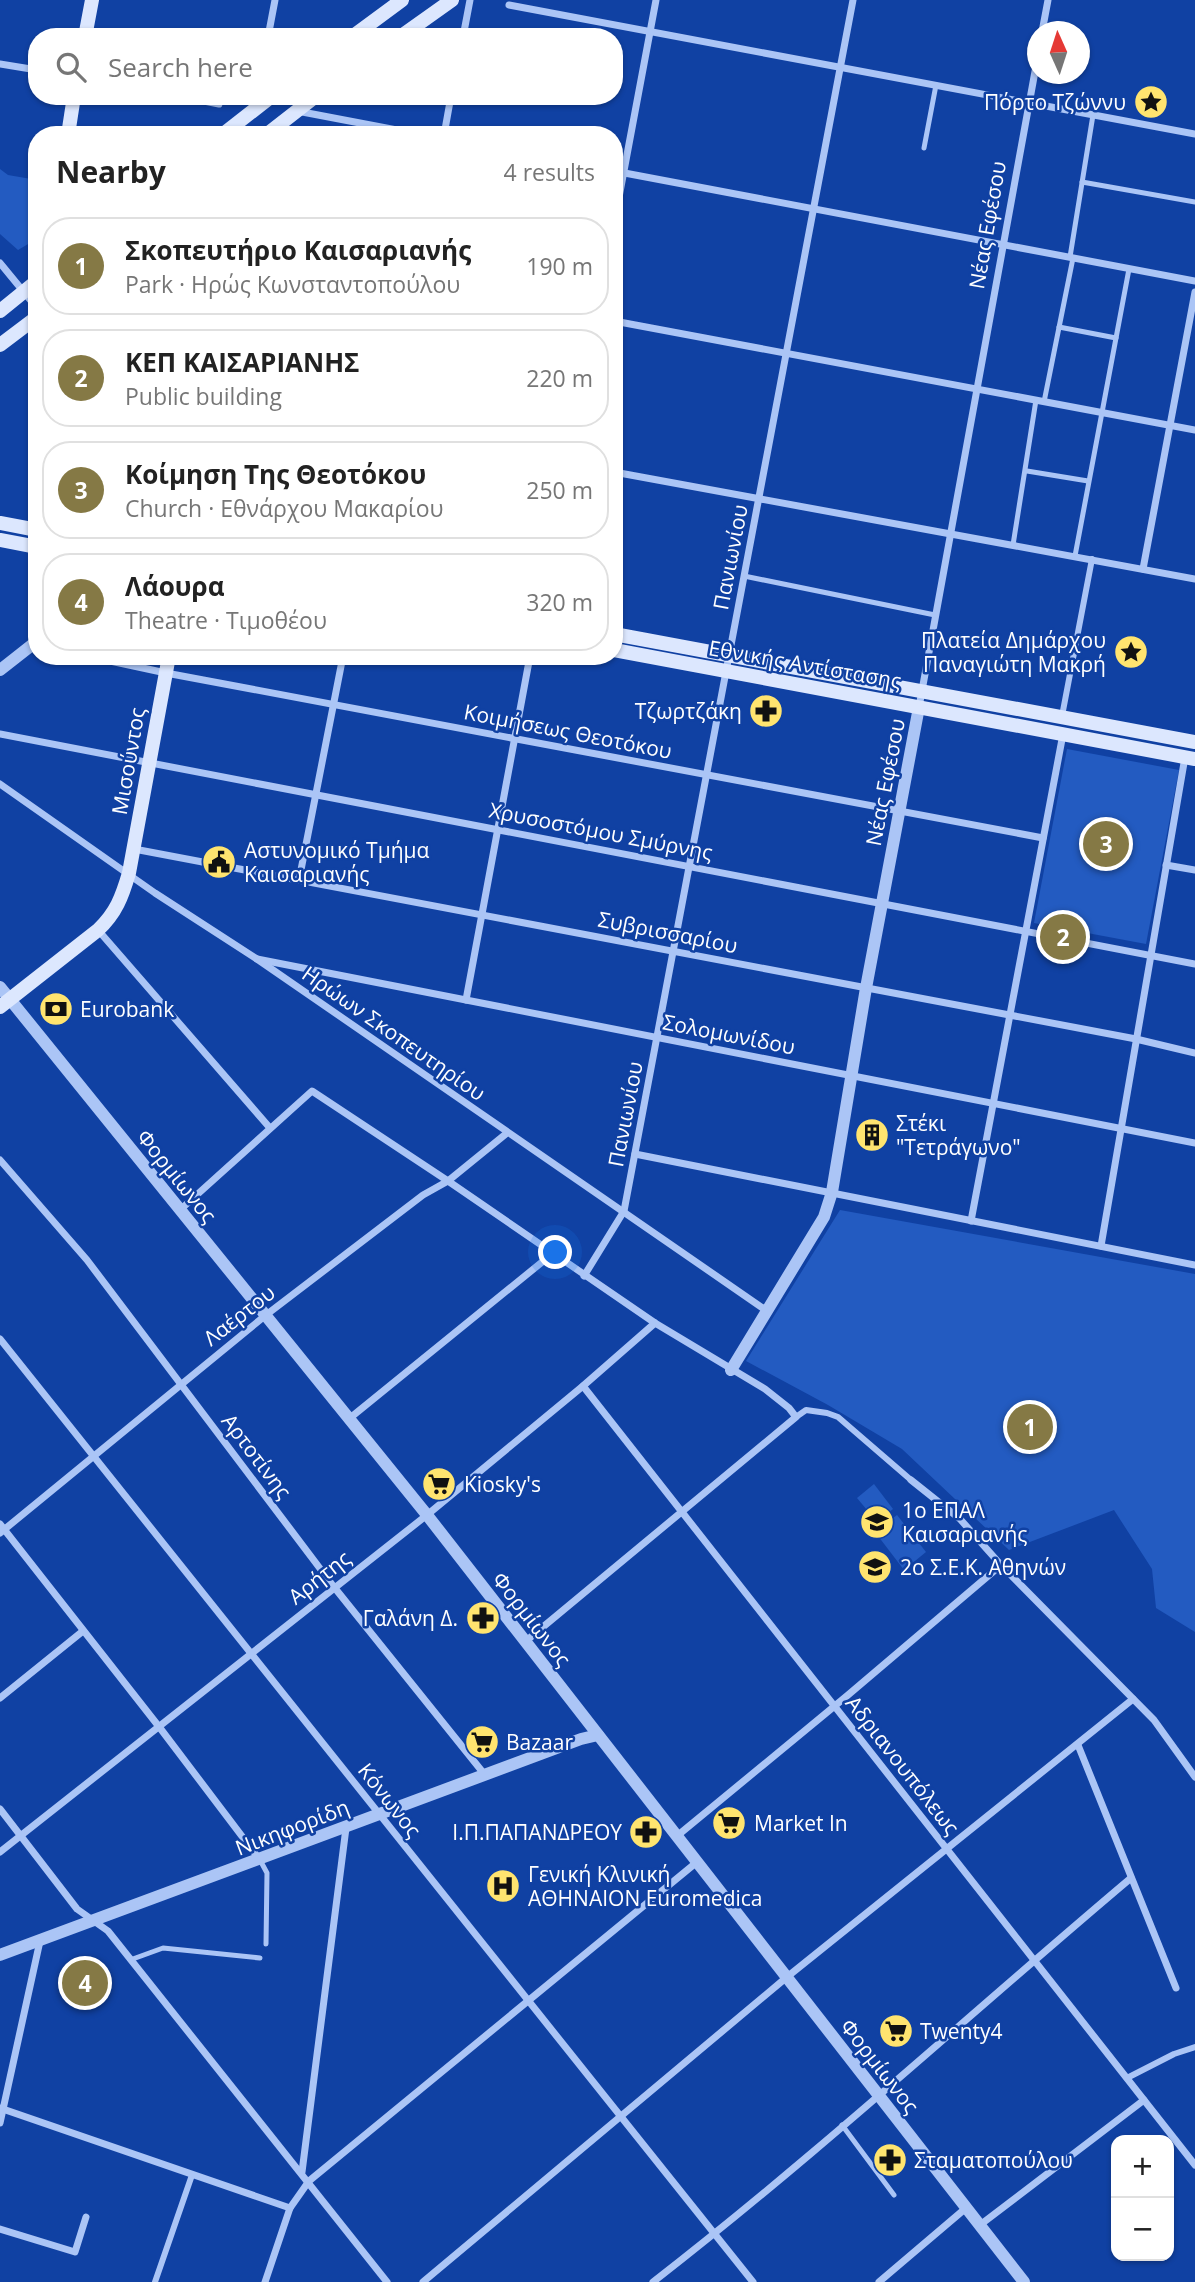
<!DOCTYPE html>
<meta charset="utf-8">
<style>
body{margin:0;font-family:"Open Sans",sans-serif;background:#f6f6f6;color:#222}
.controls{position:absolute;right:21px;bottom:21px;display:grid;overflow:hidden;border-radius:14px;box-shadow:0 2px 5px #0004}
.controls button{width:63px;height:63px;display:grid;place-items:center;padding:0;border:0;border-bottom:2px solid #e0e0e0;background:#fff;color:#222;font:35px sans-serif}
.compass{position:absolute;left:1027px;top:21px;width:63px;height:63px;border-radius:50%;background:#fff;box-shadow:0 2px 5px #0004;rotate:357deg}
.you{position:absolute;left:556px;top:1253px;width:24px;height:24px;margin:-18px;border:5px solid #fff;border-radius:50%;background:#1a73e8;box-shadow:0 0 0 10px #1a73e833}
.badge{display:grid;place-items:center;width:46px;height:46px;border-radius:50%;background:#857945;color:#fff;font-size:23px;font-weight:700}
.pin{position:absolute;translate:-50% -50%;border:4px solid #fff;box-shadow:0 2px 7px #0006}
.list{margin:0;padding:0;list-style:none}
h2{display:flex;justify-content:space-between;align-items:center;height:91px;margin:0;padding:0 28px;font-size:30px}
h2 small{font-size:23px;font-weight:400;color:#767676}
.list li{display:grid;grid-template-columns:46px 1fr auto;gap:21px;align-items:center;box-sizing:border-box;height:98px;margin:0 14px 14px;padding:0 14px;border:2px solid #e0e0e0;border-radius:28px}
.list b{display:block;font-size:26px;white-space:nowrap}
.list p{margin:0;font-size:23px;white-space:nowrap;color:#767676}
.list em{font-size:23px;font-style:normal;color:#767676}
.icon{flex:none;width:38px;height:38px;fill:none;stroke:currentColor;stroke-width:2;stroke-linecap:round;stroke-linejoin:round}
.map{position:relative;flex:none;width:1195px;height:2282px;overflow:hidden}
.search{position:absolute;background:#fff;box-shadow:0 2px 5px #0004;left:28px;top:28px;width:595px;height:77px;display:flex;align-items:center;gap:18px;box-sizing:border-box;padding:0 24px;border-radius:28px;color:#767676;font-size:26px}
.panel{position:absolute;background:#fff;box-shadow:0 2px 5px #0004;left:28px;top:126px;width:595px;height:539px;border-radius:28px}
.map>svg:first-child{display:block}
.green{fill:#235bc1}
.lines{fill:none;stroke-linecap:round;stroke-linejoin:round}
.service{stroke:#abc5f6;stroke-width:5}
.pedestrian{stroke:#abc5f6;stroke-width:6}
.minor{stroke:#abc5f6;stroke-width:7}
.tertiary{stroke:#abc5f6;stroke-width:12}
.secondary{stroke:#dce7fe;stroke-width:14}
.labels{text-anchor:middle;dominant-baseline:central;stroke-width:5;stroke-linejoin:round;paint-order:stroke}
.poi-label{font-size:21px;fill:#fff;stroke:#1041a3;text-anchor:start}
.street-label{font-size:21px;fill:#fff;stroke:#1041a3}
</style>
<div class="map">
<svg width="1195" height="2282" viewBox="0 0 1195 2282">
<rect width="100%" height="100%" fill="#1041a3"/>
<g class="green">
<polygon points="0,169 8,175 37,180 37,230 35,240 18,250 0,234"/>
<polygon points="1067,749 1179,770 1146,944 1034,923"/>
<polygon points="840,1210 1195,1274 1195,1632 1156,1608 1152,1569 1114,1510 1009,1550 902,1449 828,1405 746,1361"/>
<polygon points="874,1484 893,1509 877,1522 857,1498"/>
<polygon points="897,1515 926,1552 904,1570 875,1532"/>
</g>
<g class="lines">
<g class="service">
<polyline points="924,148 936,85"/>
<polyline points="1082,182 1195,202"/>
<polyline points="1070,257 1093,115"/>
<polyline points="1059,327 1116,338"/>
<polyline points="1044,402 1073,258"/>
<polyline points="1027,471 1088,481"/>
<polyline points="1013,545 1036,400"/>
<polyline points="1075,556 1129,269"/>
<polyline points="744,576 935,615"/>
<polyline points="260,1860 267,1873 266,1944"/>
<polyline points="130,1960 163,1948 260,1958"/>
<polyline points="842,2125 894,2195"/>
</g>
<g class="pedestrian">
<polyline points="1062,716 1092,559"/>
<polyline points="796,1417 806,1410 827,1413 838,1417 911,1480"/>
<polyline points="1127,2078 1174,2054 1195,2047"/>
<polyline points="155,2282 192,2175"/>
</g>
<g class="minor">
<polyline points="509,5 1195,134"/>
<polyline points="1042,32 1048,0"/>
<polyline points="268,37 275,0"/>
<polyline points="463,37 470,0"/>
<polyline points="0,64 37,70"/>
<polyline points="179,96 219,104"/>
<polyline points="297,111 423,135"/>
<polyline points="444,135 451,96"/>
<polyline points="614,171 1195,281"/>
<polyline points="614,224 656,0"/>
<polyline points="0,263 37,308"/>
<polyline points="614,321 1195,430"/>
<polyline points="614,472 1195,579"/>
<polyline points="1143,569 1195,292"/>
<polyline points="87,656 166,673 1043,838"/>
<polyline points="919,707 1038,55"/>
<polyline points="0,734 1195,964"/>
<polyline points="0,784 155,893 257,959 767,1311"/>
<polyline points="134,849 1136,1039 1195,1053"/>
<polyline points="1166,865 1195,870"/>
<polyline points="299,880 343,656"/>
<polyline points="98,930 270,1128"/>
<polyline points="257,959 1195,1143"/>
<polyline points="466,1000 530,656"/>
<polyline points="635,1154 1195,1265"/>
<polyline points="0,1160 87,1260 334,1587 485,1775"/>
<polyline points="180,1210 312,1091 448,1181 655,1323 765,1389 789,1408 796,1417 526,1641"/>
<polyline points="971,1221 1063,734"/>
<polyline points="1101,1246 1185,757"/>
<polyline points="584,1276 624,1211 853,0"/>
<polyline points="0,1339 753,2282"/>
<polyline points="583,1386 1195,2165"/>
<polyline points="350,1418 552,1254"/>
<polyline points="911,1480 960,1519 1001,1565 1154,1720 1195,1777"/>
<polyline points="0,1524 160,1728 260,1860"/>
<polyline points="0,1533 266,1315 423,1195 448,1181 507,1133"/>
<polyline points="0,1698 83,1631"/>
<polyline points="1078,1745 1176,1988"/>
<polyline points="0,1809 77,1909 108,1931 387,2282"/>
<polyline points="677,1836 848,1695 1001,1565"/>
<polyline points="0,1852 427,1515 583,1386 655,1323"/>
<polyline points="0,2108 290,2208"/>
<polyline points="0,2123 40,1941"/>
<polyline points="302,2172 346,1828"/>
<polyline points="980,2225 1144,2100"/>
<polyline points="0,2229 75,2252 86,2217"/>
<polyline points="265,2282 290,2208 309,2181 697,1862"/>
<polyline points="423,2282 787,1977 1133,1699"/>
<path d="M653,2282C818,2154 972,2012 1131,1878"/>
<polyline points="879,2282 966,2208"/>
</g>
<g class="tertiary">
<polyline points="0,670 37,641"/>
<polyline points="0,987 427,1515 1024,2282"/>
<polyline points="731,1370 824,1217 832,1192 866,988 919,707"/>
<polyline points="0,1955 581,1739 598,1735"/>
</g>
<g class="secondary">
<polyline points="85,37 92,0"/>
<polyline points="352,37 402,0"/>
<polyline points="400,37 452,0"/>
<polyline points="68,135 74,96"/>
<polyline points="222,135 272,96"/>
<polyline points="266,135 316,96"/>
<polyline points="0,311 37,281"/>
<polyline points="0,345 37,317"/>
<polyline points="0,523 37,530"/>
<polyline points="0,540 37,547"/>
<polyline points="614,634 1195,742"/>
<polyline points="614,650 1195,759"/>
<path d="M0,1007L98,930C116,913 122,897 129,873L169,656"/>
</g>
</g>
<defs>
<g id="sight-disc" transform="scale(1.75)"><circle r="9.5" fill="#ffe46f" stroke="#1041a3"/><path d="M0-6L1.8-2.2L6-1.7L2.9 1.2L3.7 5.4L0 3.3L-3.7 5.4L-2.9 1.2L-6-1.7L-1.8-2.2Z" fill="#111"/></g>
<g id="pharmacy-disc" transform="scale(1.75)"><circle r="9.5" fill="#ffe46f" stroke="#1041a3"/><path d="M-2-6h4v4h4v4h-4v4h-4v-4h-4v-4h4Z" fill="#111"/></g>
<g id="civic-disc" transform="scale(1.75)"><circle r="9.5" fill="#ffe46f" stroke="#1041a3"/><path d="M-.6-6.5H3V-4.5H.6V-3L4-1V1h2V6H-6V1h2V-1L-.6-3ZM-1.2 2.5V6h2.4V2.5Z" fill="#111"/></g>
<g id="bank-disc" transform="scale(1.75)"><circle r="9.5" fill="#ffe46f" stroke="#1041a3"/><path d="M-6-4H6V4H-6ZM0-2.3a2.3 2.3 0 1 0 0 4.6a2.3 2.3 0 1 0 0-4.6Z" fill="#111"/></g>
<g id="building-disc" transform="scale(1.75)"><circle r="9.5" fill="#ffe46f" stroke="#1041a3"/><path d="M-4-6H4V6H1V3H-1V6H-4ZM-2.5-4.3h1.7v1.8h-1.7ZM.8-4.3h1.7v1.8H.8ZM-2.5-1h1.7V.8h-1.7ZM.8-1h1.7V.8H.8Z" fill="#111"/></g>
<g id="supermarket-disc" transform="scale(1.75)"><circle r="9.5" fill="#ffe46f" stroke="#1041a3"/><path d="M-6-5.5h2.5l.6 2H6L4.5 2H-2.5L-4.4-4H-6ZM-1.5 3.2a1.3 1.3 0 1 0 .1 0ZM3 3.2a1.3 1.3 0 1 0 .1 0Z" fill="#111"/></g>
<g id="school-disc" transform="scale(1.75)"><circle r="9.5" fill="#ffe46f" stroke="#1041a3"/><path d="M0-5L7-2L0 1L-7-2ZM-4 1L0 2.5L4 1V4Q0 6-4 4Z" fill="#111"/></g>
<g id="hospital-disc" transform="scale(1.75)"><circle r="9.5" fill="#ffe46f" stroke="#1041a3"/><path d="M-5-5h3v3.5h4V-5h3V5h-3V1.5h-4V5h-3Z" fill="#111"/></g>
</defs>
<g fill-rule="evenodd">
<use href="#sight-disc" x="1151" y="102"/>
<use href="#sight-disc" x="1131" y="652"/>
<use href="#pharmacy-disc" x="766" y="711"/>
<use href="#civic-disc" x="219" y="862"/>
<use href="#bank-disc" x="56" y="1009"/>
<use href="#building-disc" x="872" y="1135"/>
<use href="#supermarket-disc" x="439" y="1484"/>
<use href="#school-disc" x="877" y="1522"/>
<use href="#school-disc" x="875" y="1567"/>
<use href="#pharmacy-disc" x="483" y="1618"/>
<use href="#supermarket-disc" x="482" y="1742"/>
<use href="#supermarket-disc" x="729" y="1823"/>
<use href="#pharmacy-disc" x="646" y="1832"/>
<use href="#hospital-disc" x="503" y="1886"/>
<use href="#supermarket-disc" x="896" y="2031"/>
<use href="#pharmacy-disc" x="890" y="2160"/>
</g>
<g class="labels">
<g class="poi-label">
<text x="1126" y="102" text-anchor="end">Πόρτο Τζώννυ</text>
<text x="1106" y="640" text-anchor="end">Πλατεία Δημάρχου<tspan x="1106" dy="24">Παναγιώτη Μακρή</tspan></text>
<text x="742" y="711" text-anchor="end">Τζωρτζάκη</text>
<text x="244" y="850">Αστυνομικό Τμήμα<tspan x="244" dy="24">Καισαριανής</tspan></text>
<text x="80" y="1009">Eurobank</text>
<text x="896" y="1123">Στέκι<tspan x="896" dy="24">"Τετράγωνο"</tspan></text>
<text x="464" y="1484">Kiosky's</text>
<text x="902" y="1510">1ο ΕΠΑΛ<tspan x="902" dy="24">Καισαριανής</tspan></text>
<text x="900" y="1567">2ο Σ.Ε.Κ. Αθηνών</text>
<text x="458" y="1618" text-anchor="end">Γαλάνη Δ.</text>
<text x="506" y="1742">Bazaar</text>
<text x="754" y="1823">Market In</text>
<text x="622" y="1832" text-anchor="end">Ι.Π.ΠΑΠΑΝΔΡΕΟΥ</text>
<text x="528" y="1874">Γενική Κλινική<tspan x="528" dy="24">ΑΘΗΝΑΙΟΝ Euromedica</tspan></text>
<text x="920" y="2031">Twenty4</text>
<text x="914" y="2160">Σταματοπούλου</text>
</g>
<g class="street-label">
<text transform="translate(987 225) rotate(-80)">Νέας Εφέσου</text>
<text transform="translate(730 557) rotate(-79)">Πανιωνίου</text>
<text transform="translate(805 664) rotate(10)">Εθνικής Αντίστασης</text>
<text transform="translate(568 731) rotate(11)">Κοιμήσεως Θεοτόκου</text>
<text transform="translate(128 761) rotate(-80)">Μισούντος</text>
<text transform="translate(885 782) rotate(-79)">Νέας Εφέσου</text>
<text transform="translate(601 831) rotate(11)">Χρυσοστόμου Σμύρνης</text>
<text transform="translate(668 932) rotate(11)">Συβρισσαρίου</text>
<text transform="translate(394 1033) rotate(35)">Ηρώων Σκοπευτηρίου</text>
<text transform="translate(729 1034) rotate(11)">Σολομωνίδου</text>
<text transform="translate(625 1114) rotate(-79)">Πανιωνίου</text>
<text transform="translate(177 1176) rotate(51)">Φορμίωνος</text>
<text transform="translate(239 1315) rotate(-38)">Λαέρτου</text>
<text transform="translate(257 1456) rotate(53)">Αρτοτίνης</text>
<text transform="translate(319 1577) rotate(-38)">Αρήτης</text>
<text transform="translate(532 1619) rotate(52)">Φορμίωνος</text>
<text transform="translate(903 1765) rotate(52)">Αδριανουπόλεως</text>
<text transform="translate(390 1800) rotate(52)">Κόνωνος</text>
<text transform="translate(292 1827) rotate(-21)">Νικηφορίδη</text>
<text transform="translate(880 2066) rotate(52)">Φορμίωνος</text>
</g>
</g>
</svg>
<div class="controls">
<button>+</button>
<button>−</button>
</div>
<svg class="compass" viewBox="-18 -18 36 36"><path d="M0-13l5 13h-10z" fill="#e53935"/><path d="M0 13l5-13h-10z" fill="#767676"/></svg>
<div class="you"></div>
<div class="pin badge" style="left:1030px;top:1427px">1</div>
<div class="pin badge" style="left:1063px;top:937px">2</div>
<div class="pin badge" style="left:1106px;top:844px">3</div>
<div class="pin badge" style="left:85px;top:1983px">4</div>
<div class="search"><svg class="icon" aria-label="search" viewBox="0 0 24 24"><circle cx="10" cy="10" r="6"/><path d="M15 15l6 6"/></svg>Search here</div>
<section class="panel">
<h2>Nearby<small>4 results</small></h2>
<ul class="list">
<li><span class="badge">1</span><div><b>Σκοπευτήριο Καισαριανής</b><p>Park · Ηρώς Κωνσταντοπούλου</p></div><em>190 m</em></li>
<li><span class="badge">2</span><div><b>ΚΕΠ ΚΑΙΣΑΡΙΑΝΗΣ</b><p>Public building</p></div><em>220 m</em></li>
<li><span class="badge">3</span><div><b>Κοίμηση Της Θεοτόκου</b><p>Church · Εθνάρχου Μακαρίου</p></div><em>250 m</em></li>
<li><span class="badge">4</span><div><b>Λάουρα</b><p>Theatre · Τιμοθέου</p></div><em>320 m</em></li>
</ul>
</section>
</div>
